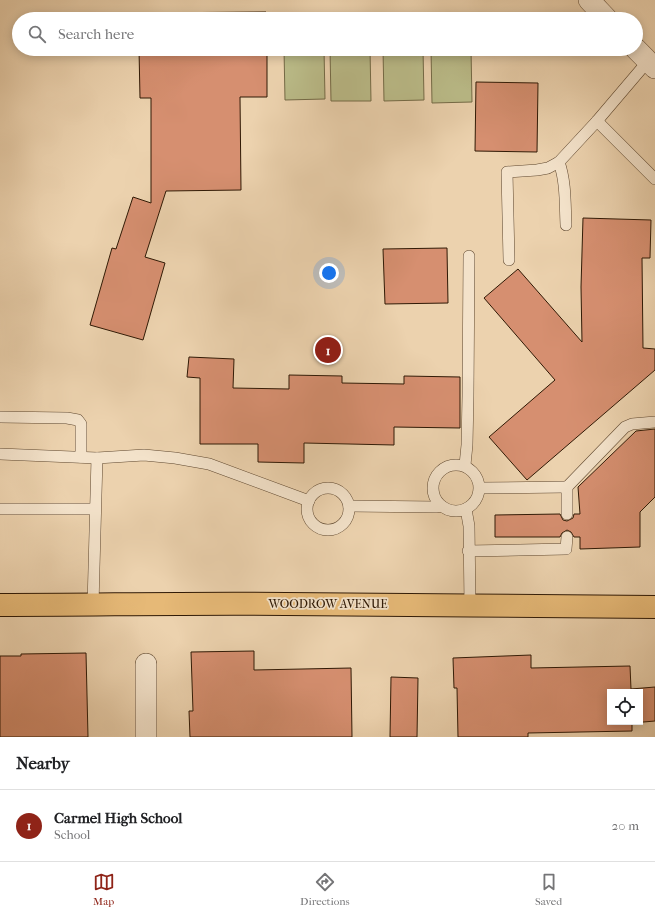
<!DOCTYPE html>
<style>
body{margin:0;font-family:"IM FELL French Canon",serif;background:#f2f2f2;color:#202124}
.controls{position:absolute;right:12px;bottom:12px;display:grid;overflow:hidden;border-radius:0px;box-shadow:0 2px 10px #0003}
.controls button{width:36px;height:36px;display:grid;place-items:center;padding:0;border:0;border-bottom:1px solid #e0e0e0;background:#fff;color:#202124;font:20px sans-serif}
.you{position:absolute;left:329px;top:273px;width:14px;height:14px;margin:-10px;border:3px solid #fff;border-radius:50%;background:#1a73e8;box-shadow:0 0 0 6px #1a73e833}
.badge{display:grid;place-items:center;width:26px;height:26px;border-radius:50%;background:#8f2418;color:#fff;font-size:13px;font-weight:700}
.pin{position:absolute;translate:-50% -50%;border:2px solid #fff;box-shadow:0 1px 4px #0006}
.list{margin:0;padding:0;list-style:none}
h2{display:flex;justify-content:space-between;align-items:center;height:52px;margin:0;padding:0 16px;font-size:17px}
h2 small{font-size:13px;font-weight:400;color:#757577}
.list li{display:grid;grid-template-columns:26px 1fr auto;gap:12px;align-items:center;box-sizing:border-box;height:72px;padding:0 16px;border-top:1px solid #e0e0e0}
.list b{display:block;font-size:15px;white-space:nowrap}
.list p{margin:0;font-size:13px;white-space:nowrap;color:#757577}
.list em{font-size:13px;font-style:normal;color:#757577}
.icon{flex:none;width:22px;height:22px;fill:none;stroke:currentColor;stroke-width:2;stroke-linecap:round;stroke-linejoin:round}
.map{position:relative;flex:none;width:655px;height:737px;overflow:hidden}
.search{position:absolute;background:#fff;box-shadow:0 2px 10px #0003;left:12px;right:12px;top:12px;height:44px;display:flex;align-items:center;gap:10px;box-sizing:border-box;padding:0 14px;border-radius:22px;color:#757577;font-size:15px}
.sheet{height:124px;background:#fff}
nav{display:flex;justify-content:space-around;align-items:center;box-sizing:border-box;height:56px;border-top:1px solid #e0e0e0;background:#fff;font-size:11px;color:#757577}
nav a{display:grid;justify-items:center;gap:2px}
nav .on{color:#8f2418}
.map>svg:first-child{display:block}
.green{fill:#babb88;stroke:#746a46}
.building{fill:#d68f70;stroke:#2f1905;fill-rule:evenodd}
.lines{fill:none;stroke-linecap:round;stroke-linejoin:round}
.lane-casing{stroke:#5e472f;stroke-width:12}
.street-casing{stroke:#5e472f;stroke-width:22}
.primary-casing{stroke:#2f1905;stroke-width:24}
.lane{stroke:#f3e2ca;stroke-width:11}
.street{stroke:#f3e2ca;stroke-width:21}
.primary{stroke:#e6b977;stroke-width:22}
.labels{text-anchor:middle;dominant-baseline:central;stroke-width:3.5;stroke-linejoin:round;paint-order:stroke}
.street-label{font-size:12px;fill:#2f1905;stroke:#f3e2ca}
</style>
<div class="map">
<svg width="655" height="737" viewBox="0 0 655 737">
<rect width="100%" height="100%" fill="#ecd2ae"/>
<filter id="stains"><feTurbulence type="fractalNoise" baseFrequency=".005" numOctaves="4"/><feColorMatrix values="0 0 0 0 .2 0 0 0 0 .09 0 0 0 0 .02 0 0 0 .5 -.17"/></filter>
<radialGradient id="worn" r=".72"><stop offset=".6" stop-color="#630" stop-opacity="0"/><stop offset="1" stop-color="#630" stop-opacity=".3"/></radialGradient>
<g class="green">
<polygon points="284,49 324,49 325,99 285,100"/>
<polygon points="330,49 370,49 371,101 331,101"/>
<polygon points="383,49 423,49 424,100 384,101"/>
<polygon points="431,49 471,49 472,102 432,103"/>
</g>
<g class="building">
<polygon points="266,12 267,19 139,19 139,13"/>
<polygon points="139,49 267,49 267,97 240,97 241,190 166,191 145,257 165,263 143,340 90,325 112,248 116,249 133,197 151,203 151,98 140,98"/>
<polygon points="476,82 538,83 537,152 475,151"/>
<polygon points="583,218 651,220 650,258 642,258 643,348 655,349 655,370 527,480 489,437 555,380 484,298 518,269 582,342 581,287"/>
<polygon points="447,248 448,303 385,304 383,249"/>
<polygon points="189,357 234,359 233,388 289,389 289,375 342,376 342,383 404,384 404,376 460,377 460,428 394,427 394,445 304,443 304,463 258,462 258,444 200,444 200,378 187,377"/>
<polygon points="655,429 655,497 640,512 640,547 580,549 580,537 574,537 571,532 567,530 562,533 560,537 495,537 495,515 560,514 563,520 567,521 573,518 574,514 580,514 578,487 636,431"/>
<polygon points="254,651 254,670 351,668 352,737 190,737 189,711 193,711 191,652"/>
<polygon points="86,653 88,737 0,737 0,656 21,656 21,654"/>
<path d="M531,655V668L630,666L631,689L655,687V721L632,723V731L528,733V737H458L457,688H454L453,658ZM610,692H640V722H610Z"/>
<polygon points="391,677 418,678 417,737 390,737"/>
</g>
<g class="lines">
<g class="lane-casing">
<g id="lane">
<polyline points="597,121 655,179"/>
<path d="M559,162C566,182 565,204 566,225"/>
<polyline points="509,260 507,172 537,170 548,168 559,162 597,121 648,61"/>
<polyline points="0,417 67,418 78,420 81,424 81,457"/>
<polyline points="0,454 97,458 144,455 175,458 209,464 309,501"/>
<circle cx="456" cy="488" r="23"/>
<polyline points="465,465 467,445 468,396 469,256"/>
<polyline points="480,488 567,487"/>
<circle cx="328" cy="509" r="21"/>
<polyline points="349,506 436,507 441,506"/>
<polyline points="0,509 95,509"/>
<polyline points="466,509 469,526 470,605"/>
<polyline points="567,514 567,487 625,427 632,424 655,422"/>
<polyline points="468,551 566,549 567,537"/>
<polyline points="93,605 97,458"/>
</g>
</g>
<g class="street-casing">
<g id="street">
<polyline points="589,0 607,19"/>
<polyline points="636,49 655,68"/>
<polyline points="146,737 146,664"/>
</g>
</g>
<g class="primary-casing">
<path id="primary" d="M0,605C95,605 191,603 286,604C409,604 532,607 655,607"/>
</g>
<use href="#lane" class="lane"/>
<use href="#street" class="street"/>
<use href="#primary" class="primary"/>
</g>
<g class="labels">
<g class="street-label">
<text x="328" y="604">WOODROW AVENUE</text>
</g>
</g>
<rect width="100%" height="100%" filter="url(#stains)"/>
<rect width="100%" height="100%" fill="url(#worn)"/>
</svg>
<div class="controls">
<button><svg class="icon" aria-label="locate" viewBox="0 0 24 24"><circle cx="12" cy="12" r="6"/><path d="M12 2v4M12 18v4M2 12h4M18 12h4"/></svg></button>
</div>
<div class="you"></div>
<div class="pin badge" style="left:328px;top:350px">1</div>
<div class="search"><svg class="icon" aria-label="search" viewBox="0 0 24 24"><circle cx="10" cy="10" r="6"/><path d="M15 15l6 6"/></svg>Search here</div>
</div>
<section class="sheet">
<h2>Nearby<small></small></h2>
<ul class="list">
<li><span class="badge">1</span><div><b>Carmel High School</b><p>School</p></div><em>20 m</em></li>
</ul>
</section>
<nav>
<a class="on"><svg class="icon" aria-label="map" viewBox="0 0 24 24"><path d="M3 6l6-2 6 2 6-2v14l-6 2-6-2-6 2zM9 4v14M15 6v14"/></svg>Map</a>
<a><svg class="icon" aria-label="directions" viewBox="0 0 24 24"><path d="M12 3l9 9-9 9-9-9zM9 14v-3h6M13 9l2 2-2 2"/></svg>Directions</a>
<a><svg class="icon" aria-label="saved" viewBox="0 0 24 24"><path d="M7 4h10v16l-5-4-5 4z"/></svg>Saved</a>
</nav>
